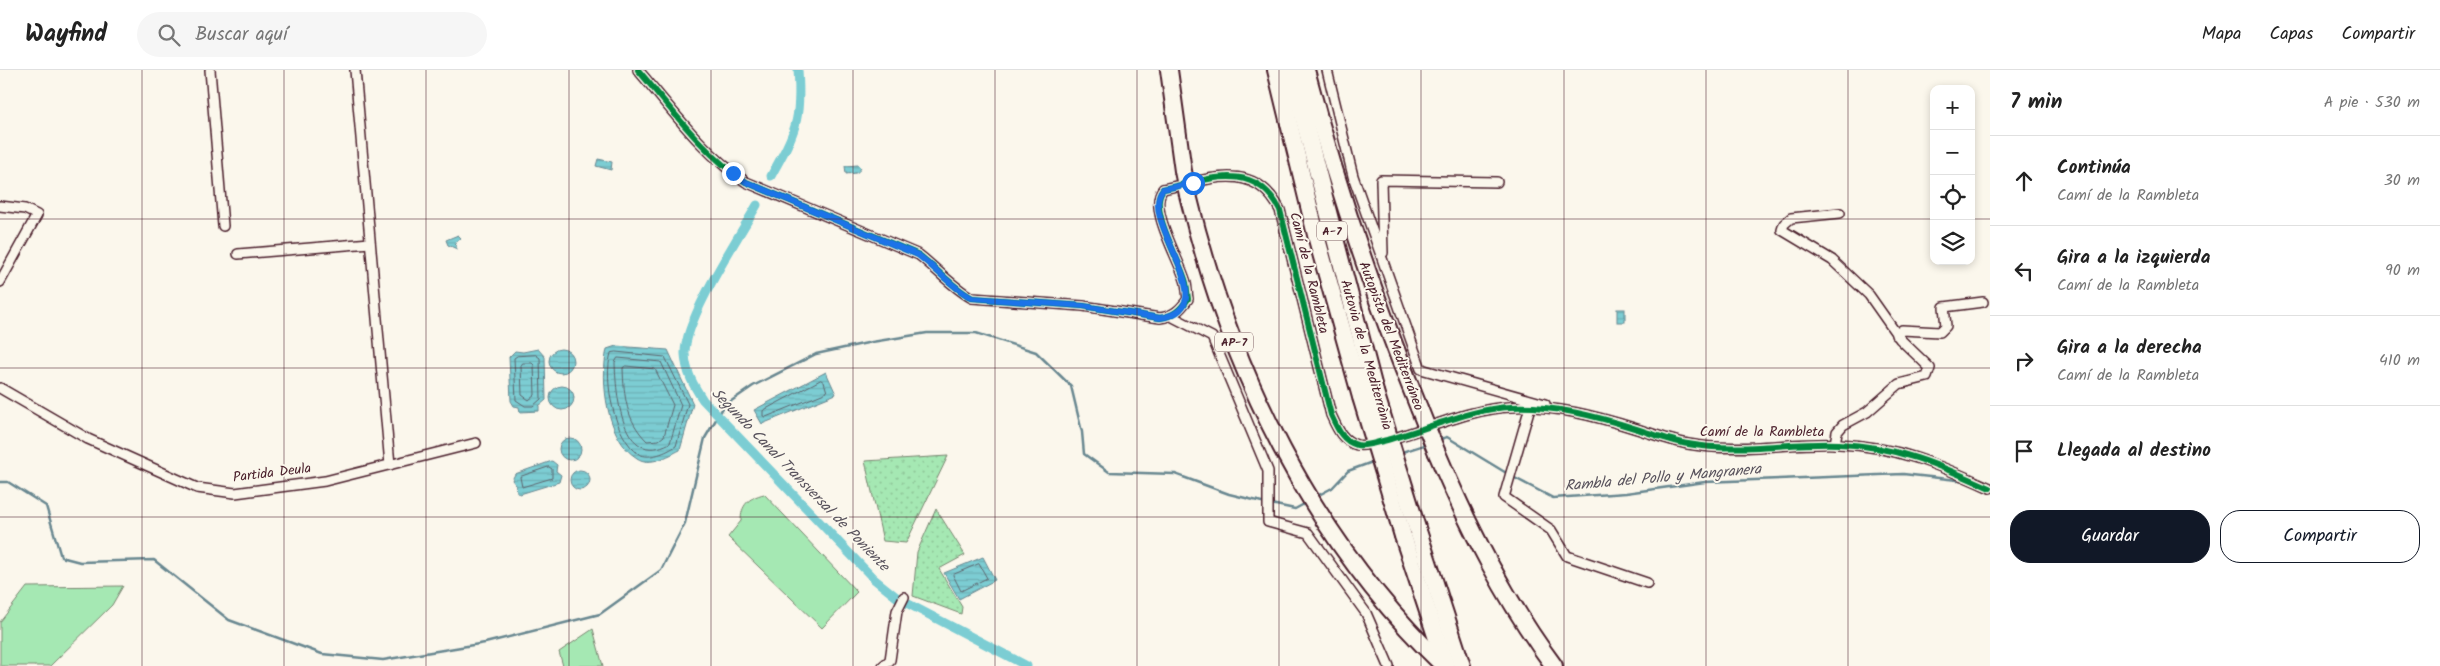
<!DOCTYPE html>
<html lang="es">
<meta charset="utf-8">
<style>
body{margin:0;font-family:Kalam,sans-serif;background:#f6f6f6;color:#222}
.controls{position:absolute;right:15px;top:15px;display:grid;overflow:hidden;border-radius:10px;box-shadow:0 2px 8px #0003}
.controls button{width:45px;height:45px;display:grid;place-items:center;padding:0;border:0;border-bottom:1px solid #e0e0e0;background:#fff;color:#222;font:25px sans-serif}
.stop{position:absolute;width:15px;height:15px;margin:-11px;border:4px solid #1a73e8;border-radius:50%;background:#fff}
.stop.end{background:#1a73e8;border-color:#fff;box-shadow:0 1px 5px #0008}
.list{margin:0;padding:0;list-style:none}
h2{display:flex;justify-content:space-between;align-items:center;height:65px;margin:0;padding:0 20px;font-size:21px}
h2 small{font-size:16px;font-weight:400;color:#767676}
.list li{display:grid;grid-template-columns:32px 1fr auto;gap:15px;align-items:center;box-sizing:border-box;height:90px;padding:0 20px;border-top:1px solid #e0e0e0}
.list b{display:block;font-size:19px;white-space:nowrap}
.list p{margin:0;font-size:16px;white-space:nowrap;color:#767676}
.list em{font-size:16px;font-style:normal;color:#767676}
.actions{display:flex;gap:10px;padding:15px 20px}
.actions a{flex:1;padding:11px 0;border:1px solid #111827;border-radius:20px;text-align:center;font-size:18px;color:#111827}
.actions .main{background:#111827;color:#fff}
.icon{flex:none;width:28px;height:28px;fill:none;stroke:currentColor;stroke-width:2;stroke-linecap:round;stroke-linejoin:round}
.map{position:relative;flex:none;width:1990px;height:596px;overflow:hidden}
header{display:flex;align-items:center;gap:30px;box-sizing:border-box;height:70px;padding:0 25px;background:#fff;border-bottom:1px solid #e0e0e0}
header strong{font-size:24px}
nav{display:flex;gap:28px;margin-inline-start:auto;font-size:18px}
.search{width:350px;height:45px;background:#f6f6f6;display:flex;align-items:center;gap:12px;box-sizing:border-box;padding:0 18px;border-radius:28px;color:#767676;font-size:19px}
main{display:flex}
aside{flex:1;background:#fff}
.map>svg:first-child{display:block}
.park{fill:#a5e8b3;stroke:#78846f}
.garden{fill:url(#garden-dots);stroke:#78846f}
.water{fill:url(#water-rules);stroke:#688790}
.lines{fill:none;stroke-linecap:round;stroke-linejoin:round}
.shore{stroke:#5e656e;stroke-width:1}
.stream{stroke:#688790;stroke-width:2.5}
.canal{stroke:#7ccdd3;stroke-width:9}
.minor-casing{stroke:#4a1f2b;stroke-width:12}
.motorway-casing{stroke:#4a1f2b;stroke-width:20}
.minor{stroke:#fbf7ec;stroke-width:9}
.motorway{stroke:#fbf7ec;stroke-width:16}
.motorway-bridge-casing{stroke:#4a1f2b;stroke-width:20;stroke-linecap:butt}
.motorway-bridge{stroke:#fbf7ec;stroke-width:16}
.cycleway-casing{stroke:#fbf7ec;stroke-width:9}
.cycleway{stroke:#00873e;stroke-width:6}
.route{stroke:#1a73e8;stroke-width:6}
.grid{fill:none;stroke:#4a1f2b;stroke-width:1;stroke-opacity:0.55}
.labels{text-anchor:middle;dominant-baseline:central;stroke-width:4;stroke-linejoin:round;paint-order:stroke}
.shield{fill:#fbf7ec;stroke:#7f6065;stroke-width:1}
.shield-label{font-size:12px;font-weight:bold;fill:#4a1f2b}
.street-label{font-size:14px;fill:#4a1f2b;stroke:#fbf7ec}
.water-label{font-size:15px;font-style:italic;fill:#59535d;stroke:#fbf7ec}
</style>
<header>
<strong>Wayfind</strong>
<div class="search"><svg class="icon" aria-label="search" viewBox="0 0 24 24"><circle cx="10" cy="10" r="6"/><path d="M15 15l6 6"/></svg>Buscar aquí</div>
<nav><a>Mapa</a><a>Capas</a><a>Compartir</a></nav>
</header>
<main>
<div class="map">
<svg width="1990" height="596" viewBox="0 0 1990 596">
<defs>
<pattern id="garden-dots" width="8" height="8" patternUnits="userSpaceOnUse" patternTransform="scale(1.25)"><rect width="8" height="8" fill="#a5e8b3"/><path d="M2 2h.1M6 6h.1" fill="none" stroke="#90c79a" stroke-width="1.8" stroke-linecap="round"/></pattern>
<pattern id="water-rules" width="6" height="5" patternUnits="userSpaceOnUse" patternTransform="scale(1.25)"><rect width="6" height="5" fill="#7ccdd3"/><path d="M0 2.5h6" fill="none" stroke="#6db0b5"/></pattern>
</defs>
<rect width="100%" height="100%" fill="#fbf7ec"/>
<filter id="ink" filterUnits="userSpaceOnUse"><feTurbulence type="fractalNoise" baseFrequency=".02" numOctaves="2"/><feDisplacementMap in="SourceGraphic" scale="10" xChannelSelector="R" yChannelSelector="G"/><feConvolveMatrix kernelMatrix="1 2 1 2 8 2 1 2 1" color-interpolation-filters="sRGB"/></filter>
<g filter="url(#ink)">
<g class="park">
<path d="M764,424L857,522L822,558L728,467L741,451C741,435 748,428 764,424Z"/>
<polygon points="123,516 112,535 50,596 0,596 0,552 27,517"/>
<polygon points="593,559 603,596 563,596 559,582"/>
</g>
<g class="garden">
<polygon points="948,386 906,473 883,471 865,391"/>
<polygon points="936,439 965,485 939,499 962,537 961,544 913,526 917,482"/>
</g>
<g class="water">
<polygon points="598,89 612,92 611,100 596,96"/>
<path d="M858,95L861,98C857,105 853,103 846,104L845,96Z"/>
<polygon points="458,165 461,168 455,173 457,179 448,175 446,170"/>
<rect x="1617" y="239" width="8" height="13"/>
<path d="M616,276L668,280L693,334L680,380C668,386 650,397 637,388C606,369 600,310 607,279Z"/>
<polygon points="538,279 545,287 546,330 539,336 539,341 520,342 519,337 514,336 511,331 509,287 515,281 523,282"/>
<circle cx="561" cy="291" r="12"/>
<polygon points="826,302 836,324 762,354 754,340"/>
<circle cx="562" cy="328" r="12"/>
<circle cx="570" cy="379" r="11"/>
<polygon points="552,391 557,395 556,401 561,405 559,412 520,424 517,423 516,415 512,410 515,404"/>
<circle cx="580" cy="410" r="10"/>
<polygon points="983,487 995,510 959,529 944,503"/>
</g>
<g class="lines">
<g class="shore">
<path d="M616,282L665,287L688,334L676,376C667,382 650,390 639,384C614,368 603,310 611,283Z"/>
<polygon points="536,285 540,288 541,329 533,336 525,336 516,330 514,288 517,286"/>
<path d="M618,288L661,292L681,335L670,373C621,399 616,323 615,293Z"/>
<polygon points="523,293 532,293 534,295 535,325 529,330 522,325 521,296"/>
<path d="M626,296L655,299L673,335L664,366L659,370L647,371C626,350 624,327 623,298Z"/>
<polygon points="821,310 824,312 827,322 766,347 763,346 763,341"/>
<polygon points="549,397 552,399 552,408 522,417 520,407"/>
<polygon points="979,494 987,508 961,521 953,505"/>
</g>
<g class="stream">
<polyline points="1437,370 1447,367 1508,404"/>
<polyline points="1399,383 1427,374"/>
<polyline points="1513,407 1553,428 1626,423 1705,412 1903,404 1966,411"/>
<polyline points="0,412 8,412 46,436 61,487 80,492 154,490 229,550 322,584 383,590 485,573 600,544 661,500 685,453 705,368 724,336 753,316 816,284 872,272 927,263 976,263 1036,282 1071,316 1082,362 1084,384 1109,402 1175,404 1229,424 1266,433"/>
<polyline points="1317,426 1332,418 1348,401 1375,391"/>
<polyline points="1271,434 1295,439 1306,433"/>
</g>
<g class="canal">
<path d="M771,106C795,63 802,51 798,0"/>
<path d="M757,135C738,168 684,250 685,284C686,302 693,315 703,330L874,509L899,529L1027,596"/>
</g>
<g class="minor-casing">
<g id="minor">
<polyline points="210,0 223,156"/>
<polyline points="355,0 390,395"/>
<path d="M638,0C671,38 703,84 746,112L919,185C937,199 952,217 972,228L1083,236L1160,248C1174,246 1180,240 1188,229C1187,223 1187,218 1186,213C1181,192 1147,138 1163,119C1208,110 1254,89 1280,140L1331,345C1337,358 1342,371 1357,375C1366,377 1378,372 1387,370C1425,360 1472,338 1511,337C1554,335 1596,346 1637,359C1653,364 1671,371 1688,374C1737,383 1789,372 1839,374C1896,376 1939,395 1990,418"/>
<polyline points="1327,0 1353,106 1421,299 1545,334"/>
<polyline points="0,136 25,139 37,145 0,212"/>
<polyline points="1383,183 1381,110 1497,112"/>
<polyline points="238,184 370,173"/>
<polyline points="1171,246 1212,267 1268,401 1268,452 1308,463 1366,543 1389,596"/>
<polyline points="1896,265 1902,260 1940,262 1946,256 1944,237 1983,232"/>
<polyline points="0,318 88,369 197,418 235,423 325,411 476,373"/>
<polyline points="1530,337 1504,427 1551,460 1567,486 1647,513"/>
<polyline points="1835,374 1837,362 1843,355 1867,342 1899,314 1927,307 1930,298 1900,269 1869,225 1832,190 1782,160 1784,154 1791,148 1840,143"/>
<polyline points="883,596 890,590 897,541 904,527"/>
</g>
</g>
<g class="motorway-casing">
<g id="motorway">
<polyline points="1169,0 1183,101"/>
<polyline points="1276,0 1317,169 1361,327"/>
<polyline points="1291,0 1375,322"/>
<path d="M1306,0C1336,115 1374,227 1419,338"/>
<path d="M1188,125C1230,300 1312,470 1444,596"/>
<path d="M1437,383C1469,458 1505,530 1554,596"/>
<polyline points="1417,458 1462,596"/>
<polyline points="1403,466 1446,596"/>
</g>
</g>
<use href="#minor" class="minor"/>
<use href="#motorway" class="motorway"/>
<g class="motorway-bridge-casing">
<g id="motorway-bridge">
<polyline points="1183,101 1188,125"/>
<polyline points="1375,322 1417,458"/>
<polyline points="1361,327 1403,466"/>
<polyline points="1419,338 1437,383"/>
</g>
</g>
<use href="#motorway-bridge" class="motorway-bridge"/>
<g class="cycleway-casing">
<path id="cycleway" d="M638,0C671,38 703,84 746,112L919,185C937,199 952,217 972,228L1083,236L1160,248C1174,246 1180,240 1188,229C1187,223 1187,218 1186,213C1181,192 1147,138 1163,119C1208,110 1254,89 1280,140L1331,345C1337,358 1342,371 1357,375C1366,377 1378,372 1387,370C1425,360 1472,338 1511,337C1554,335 1596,346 1637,359C1653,364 1671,371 1688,374C1737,383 1789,372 1839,374C1896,376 1939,395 1990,418"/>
</g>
<use href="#cycleway" class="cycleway"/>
</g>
</g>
<g class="lines" filter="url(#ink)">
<path class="route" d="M733,103L746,112L918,185C937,199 951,217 972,228L1083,236L1160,248C1230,237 1136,150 1163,119L1193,113"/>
</g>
<path class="grid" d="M142,0V596M284,0V596M426,0V596M569,0V596M711,0V596M853,0V596M995,0V596M1137,0V596M1279,0V596M1421,0V596M1564,0V596M1706,0V596M1848,0V596M0,149H1934M1971,149H1990M0,298H1990M0,447H1990"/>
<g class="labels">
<g class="shield">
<rect x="1317" y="151.5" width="30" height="19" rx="4"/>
<rect x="1215" y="262.5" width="38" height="19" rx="4"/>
</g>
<g class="shield-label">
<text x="1332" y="161">A-7</text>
<text x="1234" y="272">AP-7</text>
</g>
<g class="street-label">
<text transform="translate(1309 203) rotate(76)">Camí de la Rambleta</text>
<text transform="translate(1391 266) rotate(69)">Autopista del Mediterráneo</text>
<text transform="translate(1366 285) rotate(74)">Autovia de la Mediterrània</text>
<text x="1762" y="362">Camí de la Rambleta</text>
<text transform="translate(272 403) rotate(-7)">Partida Deula</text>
</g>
<g class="water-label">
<text transform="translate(1663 408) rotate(-5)">Rambla del Pollo y Mangranera</text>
<text transform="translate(800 410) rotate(46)">Segundo Canal Transversal de Poniente</text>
</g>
</g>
</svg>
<div class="controls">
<button>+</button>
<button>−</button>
<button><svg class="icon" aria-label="locate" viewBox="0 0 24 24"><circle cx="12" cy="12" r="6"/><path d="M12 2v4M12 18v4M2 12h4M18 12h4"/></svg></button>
<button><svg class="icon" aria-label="layers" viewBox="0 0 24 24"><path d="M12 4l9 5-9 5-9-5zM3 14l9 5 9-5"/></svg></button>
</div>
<div class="stop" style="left:1193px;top:113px"></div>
<div class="stop end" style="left:733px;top:103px"></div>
</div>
<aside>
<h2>7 min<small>A pie · 530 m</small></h2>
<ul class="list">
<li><svg class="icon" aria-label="ahead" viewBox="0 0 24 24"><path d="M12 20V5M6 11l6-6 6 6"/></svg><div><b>Continúa</b><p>Camí de la Rambleta</p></div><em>30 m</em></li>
<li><svg class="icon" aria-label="left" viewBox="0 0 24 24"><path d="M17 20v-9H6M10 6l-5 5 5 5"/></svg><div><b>Gira a la izquierda</b><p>Camí de la Rambleta</p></div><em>90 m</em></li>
<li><svg class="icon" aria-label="right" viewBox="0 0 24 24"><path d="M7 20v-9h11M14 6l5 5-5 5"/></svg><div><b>Gira a la derecha</b><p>Camí de la Rambleta</p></div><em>410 m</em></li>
<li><svg class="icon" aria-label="arrive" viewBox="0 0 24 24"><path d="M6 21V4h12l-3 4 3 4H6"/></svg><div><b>Llegada al destino</b></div></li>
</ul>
<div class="actions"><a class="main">Guardar</a><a>Compartir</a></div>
</aside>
</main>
